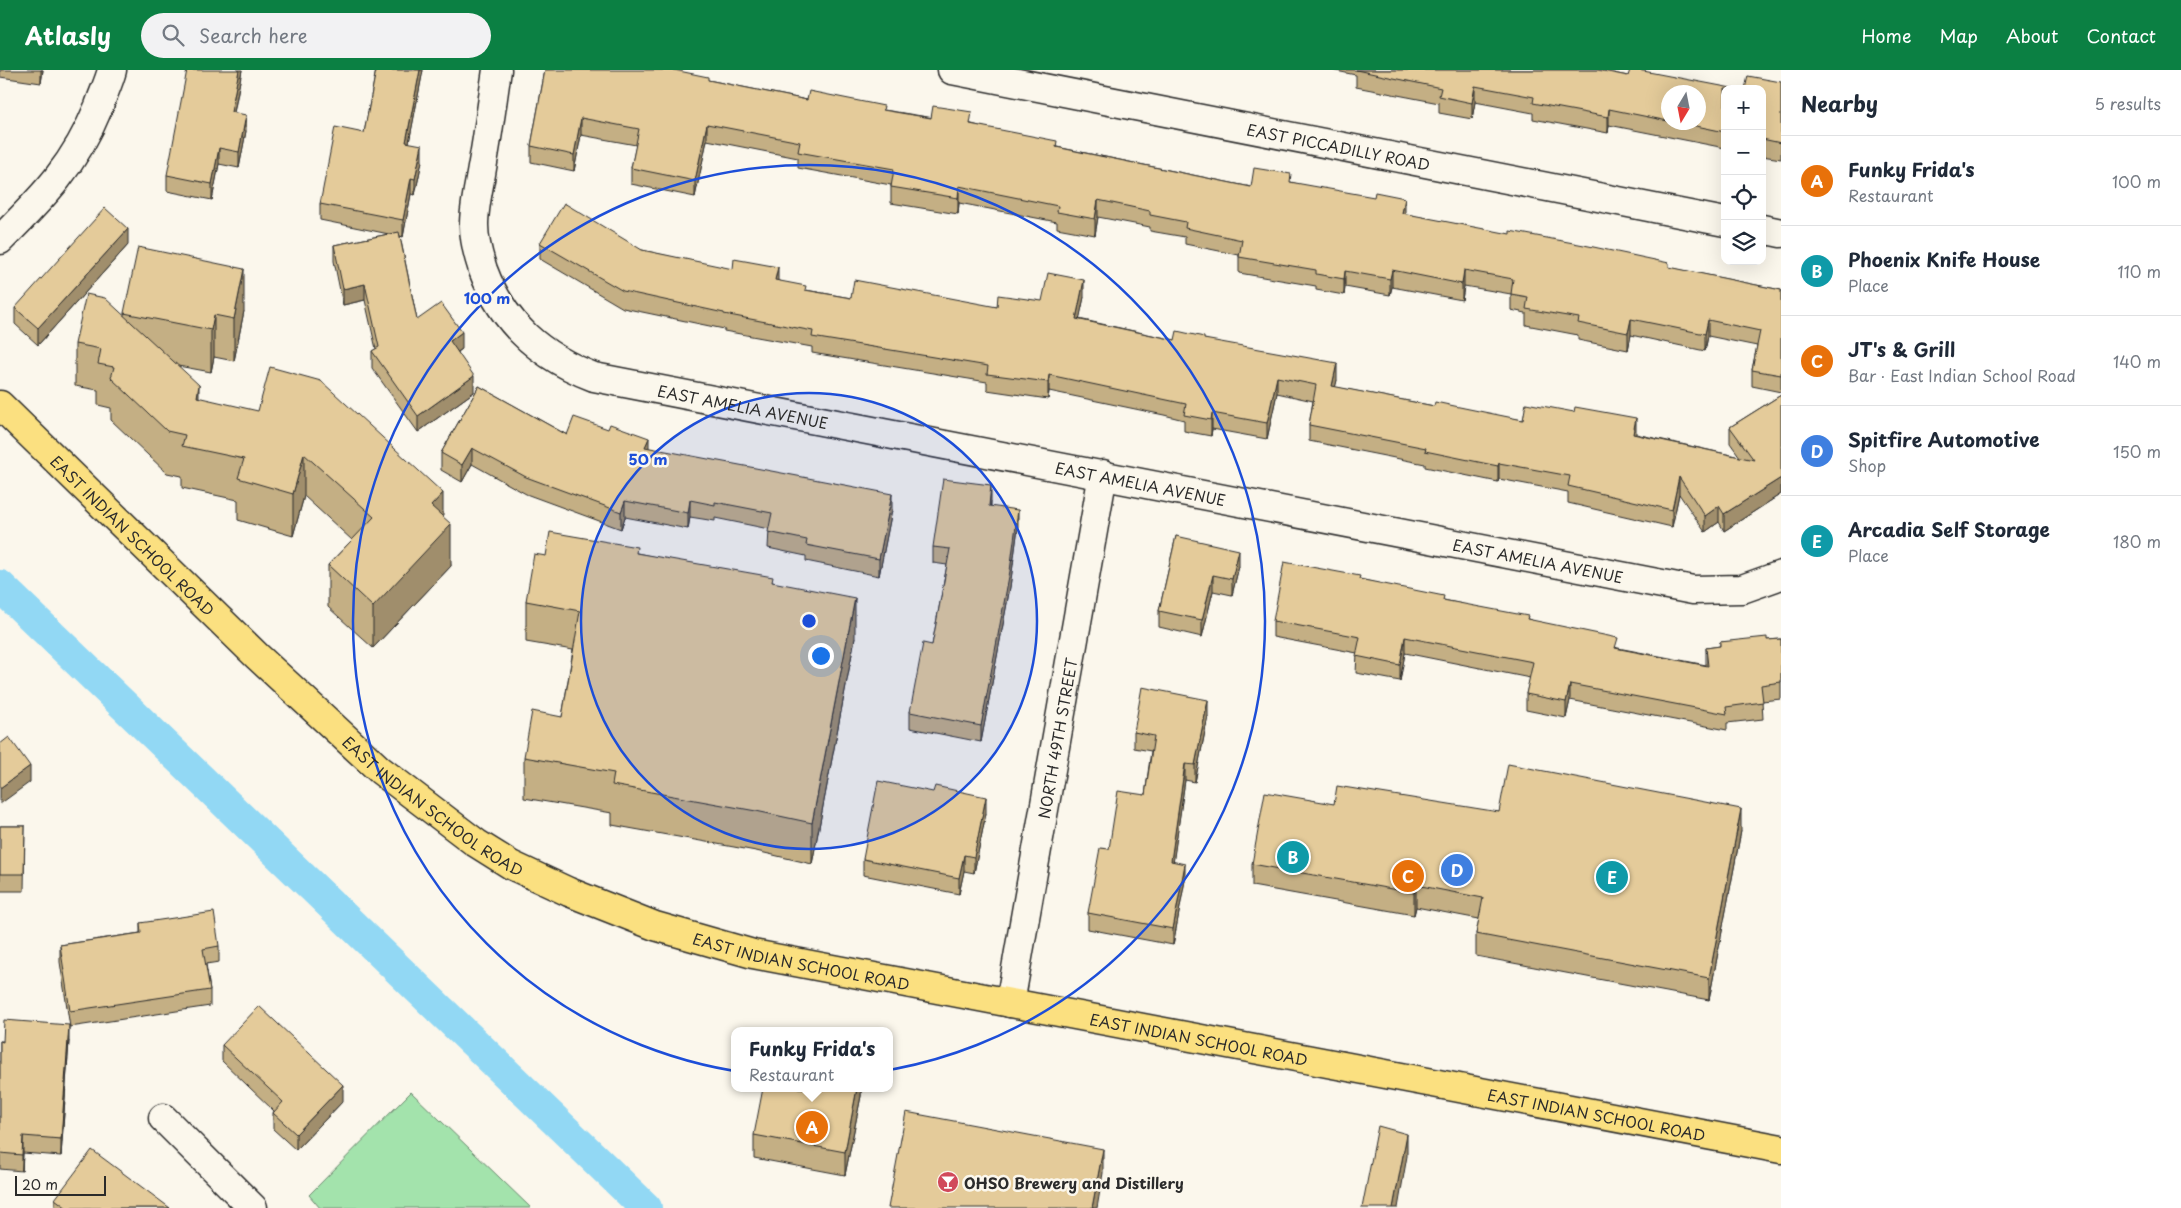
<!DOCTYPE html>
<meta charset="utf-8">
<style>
body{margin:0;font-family:"Playpen Sans",sans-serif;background:#f2f2f3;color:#1f2937}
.controls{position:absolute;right:15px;top:15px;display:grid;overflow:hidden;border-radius:10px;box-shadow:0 5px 20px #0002}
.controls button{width:45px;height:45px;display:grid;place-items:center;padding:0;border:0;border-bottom:1px solid #e0e1e3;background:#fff;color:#1f2937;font:25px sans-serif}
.compass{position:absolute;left:1661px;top:15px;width:45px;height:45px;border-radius:50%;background:#fff;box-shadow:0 5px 20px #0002;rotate:190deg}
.scale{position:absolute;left:15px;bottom:12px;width:91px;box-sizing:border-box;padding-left:5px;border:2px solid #2b2b2b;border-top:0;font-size:14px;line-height:18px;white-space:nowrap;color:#2b2b2b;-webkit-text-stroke:4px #fbf7ec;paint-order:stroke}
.you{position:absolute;left:820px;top:585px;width:18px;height:18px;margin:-12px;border:4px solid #fff;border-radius:50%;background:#1a73e8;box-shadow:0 0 0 8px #1a73e833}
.badge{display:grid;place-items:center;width:32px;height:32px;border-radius:50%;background:#0b8043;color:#fff;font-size:16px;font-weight:700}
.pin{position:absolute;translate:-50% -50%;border:2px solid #fff;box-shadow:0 1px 5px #0006}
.popup{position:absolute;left:731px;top:957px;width:162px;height:65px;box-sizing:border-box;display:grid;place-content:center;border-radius:10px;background:#fff;filter:drop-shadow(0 1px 4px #0005);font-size:16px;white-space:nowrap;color:#747a83}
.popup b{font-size:19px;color:#1f2937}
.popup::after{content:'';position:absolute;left:50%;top:100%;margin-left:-10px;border:10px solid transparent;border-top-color:#fff}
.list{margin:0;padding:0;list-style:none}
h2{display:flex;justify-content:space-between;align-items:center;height:65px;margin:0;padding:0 20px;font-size:21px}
h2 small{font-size:16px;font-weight:400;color:#747a83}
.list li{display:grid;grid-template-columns:32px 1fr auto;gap:15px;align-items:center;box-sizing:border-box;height:90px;padding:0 20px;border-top:1px solid #e0e1e3}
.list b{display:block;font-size:19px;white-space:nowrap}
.list p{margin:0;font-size:16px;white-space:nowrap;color:#747a83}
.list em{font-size:16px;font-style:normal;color:#747a83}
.icon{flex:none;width:28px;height:28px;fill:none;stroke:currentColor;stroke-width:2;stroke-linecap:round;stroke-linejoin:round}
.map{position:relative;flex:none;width:1781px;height:1138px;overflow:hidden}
header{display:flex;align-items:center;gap:30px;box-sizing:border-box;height:70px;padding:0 25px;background:#0b8043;color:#fff}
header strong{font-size:24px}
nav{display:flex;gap:28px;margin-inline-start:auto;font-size:18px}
.search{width:350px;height:45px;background:#f2f2f3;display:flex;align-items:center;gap:12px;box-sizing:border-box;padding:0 18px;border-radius:28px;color:#747a83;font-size:19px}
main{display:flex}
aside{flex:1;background:#fff}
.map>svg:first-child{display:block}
.green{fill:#a3e3ac;stroke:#67876c}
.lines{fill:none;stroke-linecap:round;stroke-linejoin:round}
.canal{stroke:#92d8f4;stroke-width:32}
.minor-casing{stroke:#2b2b2b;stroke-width:31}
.major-casing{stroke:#2b2b2b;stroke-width:31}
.minor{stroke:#fbf7ec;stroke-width:28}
.major{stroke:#fbe080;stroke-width:28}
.wall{fill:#c4af84;stroke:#2b2b2b;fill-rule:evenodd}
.shaded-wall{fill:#a08e6c;stroke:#2b2b2b}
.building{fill:#e4cb9a;stroke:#2b2b2b}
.ring{fill:none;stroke:#1d4ed8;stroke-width:2.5}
.labels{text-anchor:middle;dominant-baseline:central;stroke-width:5;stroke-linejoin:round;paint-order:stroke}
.street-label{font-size:15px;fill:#2b2b2b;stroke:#fbf7ec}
.poi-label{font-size:15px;font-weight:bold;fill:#2b2b2b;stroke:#fbf7ec;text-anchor:start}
.centre{fill:#1d4ed8;stroke:#fbf7ec;stroke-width:2.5}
.ring-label{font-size:15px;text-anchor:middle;font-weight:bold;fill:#1d4ed8;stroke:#fbf7ec;stroke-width:5;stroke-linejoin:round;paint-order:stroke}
</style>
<header>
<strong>Atlasly</strong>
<div class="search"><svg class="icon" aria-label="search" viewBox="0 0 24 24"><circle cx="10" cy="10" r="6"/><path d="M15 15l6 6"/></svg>Search here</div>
<nav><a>Home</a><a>Map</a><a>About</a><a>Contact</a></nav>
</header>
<main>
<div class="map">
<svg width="1781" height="1138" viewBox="0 0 1781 1138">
<rect width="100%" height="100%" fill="#fbf7ec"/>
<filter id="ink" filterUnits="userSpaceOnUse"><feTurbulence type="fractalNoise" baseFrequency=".02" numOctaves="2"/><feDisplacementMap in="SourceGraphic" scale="10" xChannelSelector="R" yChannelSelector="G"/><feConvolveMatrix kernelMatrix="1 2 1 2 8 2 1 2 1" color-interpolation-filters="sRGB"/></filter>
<g filter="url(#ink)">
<polygon class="green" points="411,1022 531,1138 320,1138 309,1125"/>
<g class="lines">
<polyline class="canal" points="0,516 646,1138"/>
<g class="minor-casing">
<g id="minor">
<path id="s1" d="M497,0C492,33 488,66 482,98C479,117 474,136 474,155C474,171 478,185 483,200C503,254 541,287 594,307L1693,520L1742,519L1781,505"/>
<path id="s2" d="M952,0L1725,152"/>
<polyline points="1762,159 1781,163"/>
<path d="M0,170C44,126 75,95 99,36C103,24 109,12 112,0"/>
<path id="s3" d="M1010,933L1103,404"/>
<polyline points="163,1048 253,1138"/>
</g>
</g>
<g class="major-casing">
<g id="major">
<path id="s4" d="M0,335L257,586L380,700L476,773L511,795L569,822L655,856L753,884L1781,1079"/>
</g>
</g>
<use href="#minor" class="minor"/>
<use href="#major" class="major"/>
</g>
<g class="wall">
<polygon points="0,0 43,0 41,13 0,7"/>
<polygon points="242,0 234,43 246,61 239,98 219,94 212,130 167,121 167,105"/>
<polygon points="376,0 423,0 409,72 422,91 415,125 411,124 403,167 400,166 417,250 462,279 458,282 474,322 418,362 372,298 372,281 376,279 365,230 343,235 334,191 334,175 389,164 320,150 320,134 364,63"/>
<polygon points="545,0 708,10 807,30 884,40 972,54 1057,77 1251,117 1291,112 1405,144 1781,220 1781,322 1752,316 1752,300 1757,276 1708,266 1705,281 1631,265 1628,280 1578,270 1578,265 1526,255 1526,243 1511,240 1511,224 1464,216 1462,230 1392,217 1390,225 1345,217 1344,225 1316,220 1316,216 1239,203 1239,185 1185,174 1185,167 1150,161 1150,157 1098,147 1095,165 1057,158 1057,152 959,133 958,144 891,133 891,115 798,98 798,88 707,70 695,127 631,114 631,98 636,75 581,65 574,101 531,92 531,76"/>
<path d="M1331,0H1598L1628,6L1725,19V78L1609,55L1608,63L1533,49V43L1475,32L1472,49L1439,43V33L1356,17V5ZM1668,22L1698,52H1668Z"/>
<polygon points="1781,12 1781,89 1762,86 1762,19"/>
<polygon points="540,173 642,180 778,211 806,220 851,228 997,237 1084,227 1079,249 1175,270 1204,269 1337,310 1335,317 1434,336 1523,350 1636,364 1740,387 1730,373 1730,357 1781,325 1781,424 1724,461 1719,452 1705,462 1679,424 1672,457 1568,433 1568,422 1499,409 1498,412 1425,397 1425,394 1309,371 1309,355 1313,331 1277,323 1267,369 1212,359 1211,366 1184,361 1184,350 1164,345 1049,321 1048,329 987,320 987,312 812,283 812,277 724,261 724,259 623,238 540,189"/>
<polygon points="128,175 38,275 15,254 15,238"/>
<polygon points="244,241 234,291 214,287 211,302 178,296 199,328 443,447 451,496 373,578 328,537 328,495 352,470 304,426 293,466 238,450 238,430 182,418 182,406 167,403 111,350 111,338 98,335 98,320 75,316 75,274 124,246 124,243"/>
<polygon points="479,316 567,365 649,378 892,440 879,506 806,491 806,486 768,478 769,459 715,448 715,451 690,447 688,459 625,447 621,459 526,424 472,394 462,412 441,400 441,383"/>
<polygon points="991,431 991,437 1018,457 1010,517 981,672 910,658 910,642 932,575 947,495 933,493 933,477"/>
<polygon points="1176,466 1239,496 1232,525 1213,521 1202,567 1159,557 1159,541"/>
<polygon points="637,483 773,512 855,568 812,794 756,781 612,755 612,743 524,728 524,687 562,647 573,580 526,572 526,531 546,486"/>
<polygon points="1360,509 1444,530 1528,549 1618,578 1706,595 1706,578 1720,576 1720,572 1767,570 1781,569 1781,629 1762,631 1763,649 1727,653 1727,660 1570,630 1566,648 1526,640 1526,624 1530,608 1405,583 1400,611 1356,603 1357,583 1273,567 1273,551"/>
<polygon points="1208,646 1195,712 1185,710 1173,792 1185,810 1173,875 1088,859 1088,843 1109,779 1145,725 1151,681 1134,678 1134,662"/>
<polygon points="1334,734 1499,742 1741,761 1709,930 1476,886 1476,864 1479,849 1416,837 1414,845 1252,816 1252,794"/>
<polygon points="986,743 974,803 964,801 959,824 863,805 863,789"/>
<polygon points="0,756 25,756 24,821 0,821"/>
<polygon points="140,853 219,876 219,892 206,894 210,920 210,936 70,957 60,892 60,875 140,863"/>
<polygon points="0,971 69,971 61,1086 23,1083 22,1101 0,1099"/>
<polygon points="222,975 343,1031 296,1080 273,1059 273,1043 274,1041 222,991"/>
<polygon points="861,1018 861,1026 845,1105 754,1088 754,1065"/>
<polygon points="55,1129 170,1138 55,1138"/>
</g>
<g class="shaded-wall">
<polygon points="41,0 43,0 41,13"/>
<polygon points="239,0 242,0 231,58 231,42"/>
<polygon points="420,0 423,0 406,88 406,72"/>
<polygon points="1475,16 1475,32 1472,49 1472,33"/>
<polygon points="1609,39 1609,55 1608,63 1608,47"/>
<polygon points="246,45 246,61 239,98 239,82"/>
<polygon points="581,48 581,65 574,101 574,85"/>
<polygon points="707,54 707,70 695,127 695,111"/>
<polygon points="422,75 422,91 415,125 415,109"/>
<polygon points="219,78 219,94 212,130 212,114"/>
<polygon points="411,108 411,124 403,167 403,150"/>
<polygon points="959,116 959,133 958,144 958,128"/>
<polygon points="1405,128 1405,144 1402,143"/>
<polygon points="1098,130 1098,147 1095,165 1095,149"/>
<polygon points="128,159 128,175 38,275 38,258"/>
<polygon points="778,197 778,213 775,210"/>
<polygon points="244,199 244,241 234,291 234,249"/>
<polygon points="1392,200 1392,217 1390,225 1390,209"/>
<polygon points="1464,200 1464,216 1462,230 1462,214"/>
<polygon points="1345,201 1345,217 1344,225 1344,209"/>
<polygon points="1084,210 1084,227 1076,265 1076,249"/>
<polygon points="365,214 365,230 343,235 343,219"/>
<polygon points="214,245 214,287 211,302 211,260"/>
<polygon points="1631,249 1631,265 1628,280 1628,263"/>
<polygon points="1708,250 1708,266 1705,281 1705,264"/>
<polygon points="462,262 462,279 450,287 450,271"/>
<polygon points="1337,293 1337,310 1332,332 1332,316"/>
<polygon points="1049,305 1049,321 1048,329 1048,312"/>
<polygon points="474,306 474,322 418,362 418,346"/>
<polygon points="1277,307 1277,323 1267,369 1267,353"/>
<polygon points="199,315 199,356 197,327"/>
<polygon points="1212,343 1212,359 1211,366 1211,350"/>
<polygon points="1636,348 1636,365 1633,364"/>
<polygon points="649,368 649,384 645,377"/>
<polygon points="472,378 472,394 462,412 462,395"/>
<polygon points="304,384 304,426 293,466 293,424"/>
<polygon points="1499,393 1499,409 1498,412 1498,396"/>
<polygon points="1679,407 1679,424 1672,457 1672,440"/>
<polygon points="1781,408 1781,424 1724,461 1724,444"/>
<polygon points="991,415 991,431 989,453 989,436"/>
<polygon points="443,423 443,462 451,454 451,496 373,578 373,537 431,436"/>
<polygon points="892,424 892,440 879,506 879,489"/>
<polygon points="690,430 690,447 688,459 688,443"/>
<polygon points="625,431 625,447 621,459 621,442"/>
<polygon points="1719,436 1719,452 1705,462 1705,446"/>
<polygon points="1018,440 1018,457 1010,517 981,672 981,656"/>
<polygon points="1239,480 1239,496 1232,525 1232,509"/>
<polygon points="1213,505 1213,521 1202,567 1202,550"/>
<polygon points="855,528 855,568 812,794 812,753"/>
<polygon points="1405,567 1405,583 1400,611 1400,595"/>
<polygon points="1570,614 1570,630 1566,648 1566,632"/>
<polygon points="1208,630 1208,646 1195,712 1195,695"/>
<polygon points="1185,694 1185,710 1171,808 1171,791"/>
<polygon points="30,696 30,712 0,734 0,718"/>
<polygon points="986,727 986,743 974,803 974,787"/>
<polygon points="1741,739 1741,761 1709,930 1709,908"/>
<polygon points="964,785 964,801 959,824 959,808"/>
<polygon points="1185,794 1185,810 1173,875 1173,859"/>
<polygon points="1416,815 1416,837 1414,845 1414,823"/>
<polygon points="69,955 69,971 61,1086 61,1069"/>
<polygon points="343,1015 343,1031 296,1080 296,1064"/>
<polygon points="857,1018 861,1018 861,1026 845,1105 845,1082"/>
<polygon points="1407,1064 1407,1086 1398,1138 1393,1138"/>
<polygon points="23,1066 23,1083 22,1101 22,1085"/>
<polygon points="1103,1079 1103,1103 1097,1138 1092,1138"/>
</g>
<g class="building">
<polygon points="187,0 239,0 231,42 246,45 239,82 219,78 212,114 167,105"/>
<polygon points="376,0 420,0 406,72 422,75 415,109 411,108 403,150 320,134 335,57 364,63"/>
<polygon points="545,0 674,0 708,7 708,10 807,30 809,21 884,36 883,40 931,48 933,36 972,42 970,54 1057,71 1056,77 1251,117 1254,98 1291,104 1290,112 1374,127 1375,122 1405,128 1402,143 1510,164 1510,161 1584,175 1669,193 1669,197 1781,220 1781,305 1752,300 1760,261 1708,250 1705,264 1631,249 1628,263 1578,253 1579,248 1526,239 1528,227 1511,224 1513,209 1464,200 1462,214 1392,200 1390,209 1345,201 1344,209 1316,204 1316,200 1239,187 1242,170 1185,158 1186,152 1150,145 1150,141 1098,130 1095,149 1057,142 1058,136 959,116 958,128 891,117 894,99 798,82 800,72 707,54 695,111 631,98 639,59 581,48 574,85 531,76"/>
<polygon points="1356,0 1598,0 1628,6 1630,0 1638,0 1737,19 1725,19 1725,62 1677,52 1698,52 1698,22 1668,22 1668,51 1609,39 1608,47 1533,33 1534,27 1475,16 1472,33 1439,26 1441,18"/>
<polygon points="1748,6 1781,12 1781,73 1762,69 1762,19 1745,19"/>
<polygon points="564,133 642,180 733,199 734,189 778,197 775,210 806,216 805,220 851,228 854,210 997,237 998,225 1042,231 1048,203 1084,210 1076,249 1175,270 1177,261 1204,267 1204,269 1337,293 1332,316 1434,336 1435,332 1523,350 1526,333 1574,342 1575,337 1636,348 1633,364 1754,390 1730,357 1781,325 1781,408 1724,444 1719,436 1705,446 1679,407 1672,440 1568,416 1570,406 1499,393 1498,396 1425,381 1426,378 1309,355 1316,315 1277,307 1267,353 1212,343 1211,350 1184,345 1186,334 1049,305 1048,312 987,304 988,296 812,267 813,261 724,244 724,243 623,221 540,173"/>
<polygon points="105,138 128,159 38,258 15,238"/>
<polygon points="399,162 417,250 441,233 462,262 450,271 474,306 418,346 372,281 379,277 365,214 343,219 334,175"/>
<polygon points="138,177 244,199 234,249 214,245 211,260 124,243"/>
<polygon points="86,224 105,228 199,315 197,327 258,341 270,297 321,311 443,423 431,436 451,454 373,537 328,495 374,447 304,384 293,424 238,408 244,389 182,376 185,365 167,361 111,308 114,297 98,294 101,279 75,274"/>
<polygon points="479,316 567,365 574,347 608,359 610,354 649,368 645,377 892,424 879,489 806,475 807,470 768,462 772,443 715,432 715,435 690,430 688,443 625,431 621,442 526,407 472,378 462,395 441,383"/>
<polygon points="943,409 991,415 989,436 1018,440 1010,501 981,656 910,642 923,573 932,575 950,479 933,477"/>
<polygon points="550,462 637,477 636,483 773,507 772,512 855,528 812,753 756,741 612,715 614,703 524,687 532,641 562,647 580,541 526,531 534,484 546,486"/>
<polygon points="1176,466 1239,480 1232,509 1213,505 1202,550 1159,541"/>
<polygon points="1284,492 1360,506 1359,509 1444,526 1443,530 1528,546 1527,549 1618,568 1615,578 1708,596 1706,578 1720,576 1720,572 1767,567 1767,570 1781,569 1781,612 1761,615 1763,632 1726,637 1727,644 1570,614 1566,632 1526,624 1533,592 1405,567 1400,595 1356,586 1360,567 1273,551"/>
<polygon points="1142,617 1208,630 1195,695 1185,694 1171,791 1185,794 1173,859 1088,843 1100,778 1109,779 1118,721 1145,725 1154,666 1134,662"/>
<polygon points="9,667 30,696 0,718 0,674"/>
<polygon points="1508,694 1741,739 1709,908 1476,864 1483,828 1416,815 1414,823 1252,794 1265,722 1334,734 1337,716 1499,742"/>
<polygon points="878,711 933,722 935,716 986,727 974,787 964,785 959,808 863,789"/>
<polygon points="0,756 25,756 24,804 0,804"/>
<polygon points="214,842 219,876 203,879 210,920 70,941 60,875 141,863 140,853"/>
<polygon points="259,936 343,1015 296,1064 273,1043 283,1032 222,975"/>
<polygon points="4,950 69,955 61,1069 23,1066 22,1085 0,1083 0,971 3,972"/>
<polygon points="763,1018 857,1018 845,1082 754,1065"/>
<polygon points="906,1042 1103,1079 1092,1138 888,1138"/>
<polygon points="1378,1056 1407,1064 1393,1138 1362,1138"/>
<polygon points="92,1080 170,1138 67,1138 55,1129"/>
</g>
</g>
<circle cx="809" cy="551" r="228" fill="#1d4ed8" fill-opacity=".12"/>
<g class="ring">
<circle cx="809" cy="551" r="228"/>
<circle cx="809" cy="551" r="456"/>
</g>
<defs>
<g id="bar-disc" transform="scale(1.125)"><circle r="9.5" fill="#d1495b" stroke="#fbf7ec"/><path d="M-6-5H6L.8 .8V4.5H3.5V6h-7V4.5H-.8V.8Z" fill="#fff"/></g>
</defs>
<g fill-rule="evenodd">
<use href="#bar-disc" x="948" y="1112"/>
</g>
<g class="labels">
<g class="street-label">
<text stroke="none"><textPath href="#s2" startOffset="394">EAST PICCADILLY ROAD</textPath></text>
<text stroke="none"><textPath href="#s1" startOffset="514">EAST AMELIA AVENUE</textPath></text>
<text stroke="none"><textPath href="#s1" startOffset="919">EAST AMELIA AVENUE</textPath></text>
<text stroke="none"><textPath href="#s4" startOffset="186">EAST INDIAN SCHOOL ROAD</textPath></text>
<text stroke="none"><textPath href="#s1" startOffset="1324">EAST AMELIA AVENUE</textPath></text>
<text stroke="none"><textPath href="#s3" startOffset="269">NORTH 49TH STREET</textPath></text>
<text stroke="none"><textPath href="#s4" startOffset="591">EAST INDIAN SCHOOL ROAD</textPath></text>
<text stroke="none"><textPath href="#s4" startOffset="996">EAST INDIAN SCHOOL ROAD</textPath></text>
<text stroke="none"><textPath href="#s4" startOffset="1401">EAST INDIAN SCHOOL ROAD</textPath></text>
<text stroke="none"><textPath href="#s4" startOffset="1806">EAST INDIAN SCHOOL ROAD</textPath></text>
</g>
<g class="poi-label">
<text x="964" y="1112">OHSO Brewery and Distillery</text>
</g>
</g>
<circle cx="809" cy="551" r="8" class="centre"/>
<g class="ring-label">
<text x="487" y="234">100 m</text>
<text x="648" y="395">50 m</text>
</g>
</svg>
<div class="controls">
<button>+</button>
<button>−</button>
<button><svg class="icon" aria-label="locate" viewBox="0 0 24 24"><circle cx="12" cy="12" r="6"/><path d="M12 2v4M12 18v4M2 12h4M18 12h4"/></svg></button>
<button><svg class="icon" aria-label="layers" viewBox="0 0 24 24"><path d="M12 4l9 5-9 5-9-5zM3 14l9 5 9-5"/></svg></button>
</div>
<svg class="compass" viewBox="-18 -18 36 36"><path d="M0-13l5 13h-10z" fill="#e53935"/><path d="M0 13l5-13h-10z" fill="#747a83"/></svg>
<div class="scale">20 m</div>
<div class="you"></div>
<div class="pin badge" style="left:812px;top:1057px;background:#e8710a">A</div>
<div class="popup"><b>Funky Frida's</b>Restaurant</div>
<div class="pin badge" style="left:1293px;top:787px;background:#0f9aa8">B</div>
<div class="pin badge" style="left:1408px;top:806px;background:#e8710a">C</div>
<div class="pin badge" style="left:1457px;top:800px;background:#3f7fe0">D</div>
<div class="pin badge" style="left:1612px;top:807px;background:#0f9aa8">E</div>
</div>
<aside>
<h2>Nearby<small>5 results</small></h2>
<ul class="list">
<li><span class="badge" style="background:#e8710a">A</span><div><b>Funky Frida's</b><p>Restaurant</p></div><em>100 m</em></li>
<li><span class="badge" style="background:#0f9aa8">B</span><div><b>Phoenix Knife House</b><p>Place</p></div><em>110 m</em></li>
<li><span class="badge" style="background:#e8710a">C</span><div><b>JT's &amp; Grill</b><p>Bar · East Indian School Road</p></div><em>140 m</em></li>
<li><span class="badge" style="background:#3f7fe0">D</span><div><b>Spitfire Automotive</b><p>Shop</p></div><em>150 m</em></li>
<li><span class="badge" style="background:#0f9aa8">E</span><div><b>Arcadia Self Storage</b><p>Place</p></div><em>180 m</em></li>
</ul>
</aside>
</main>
